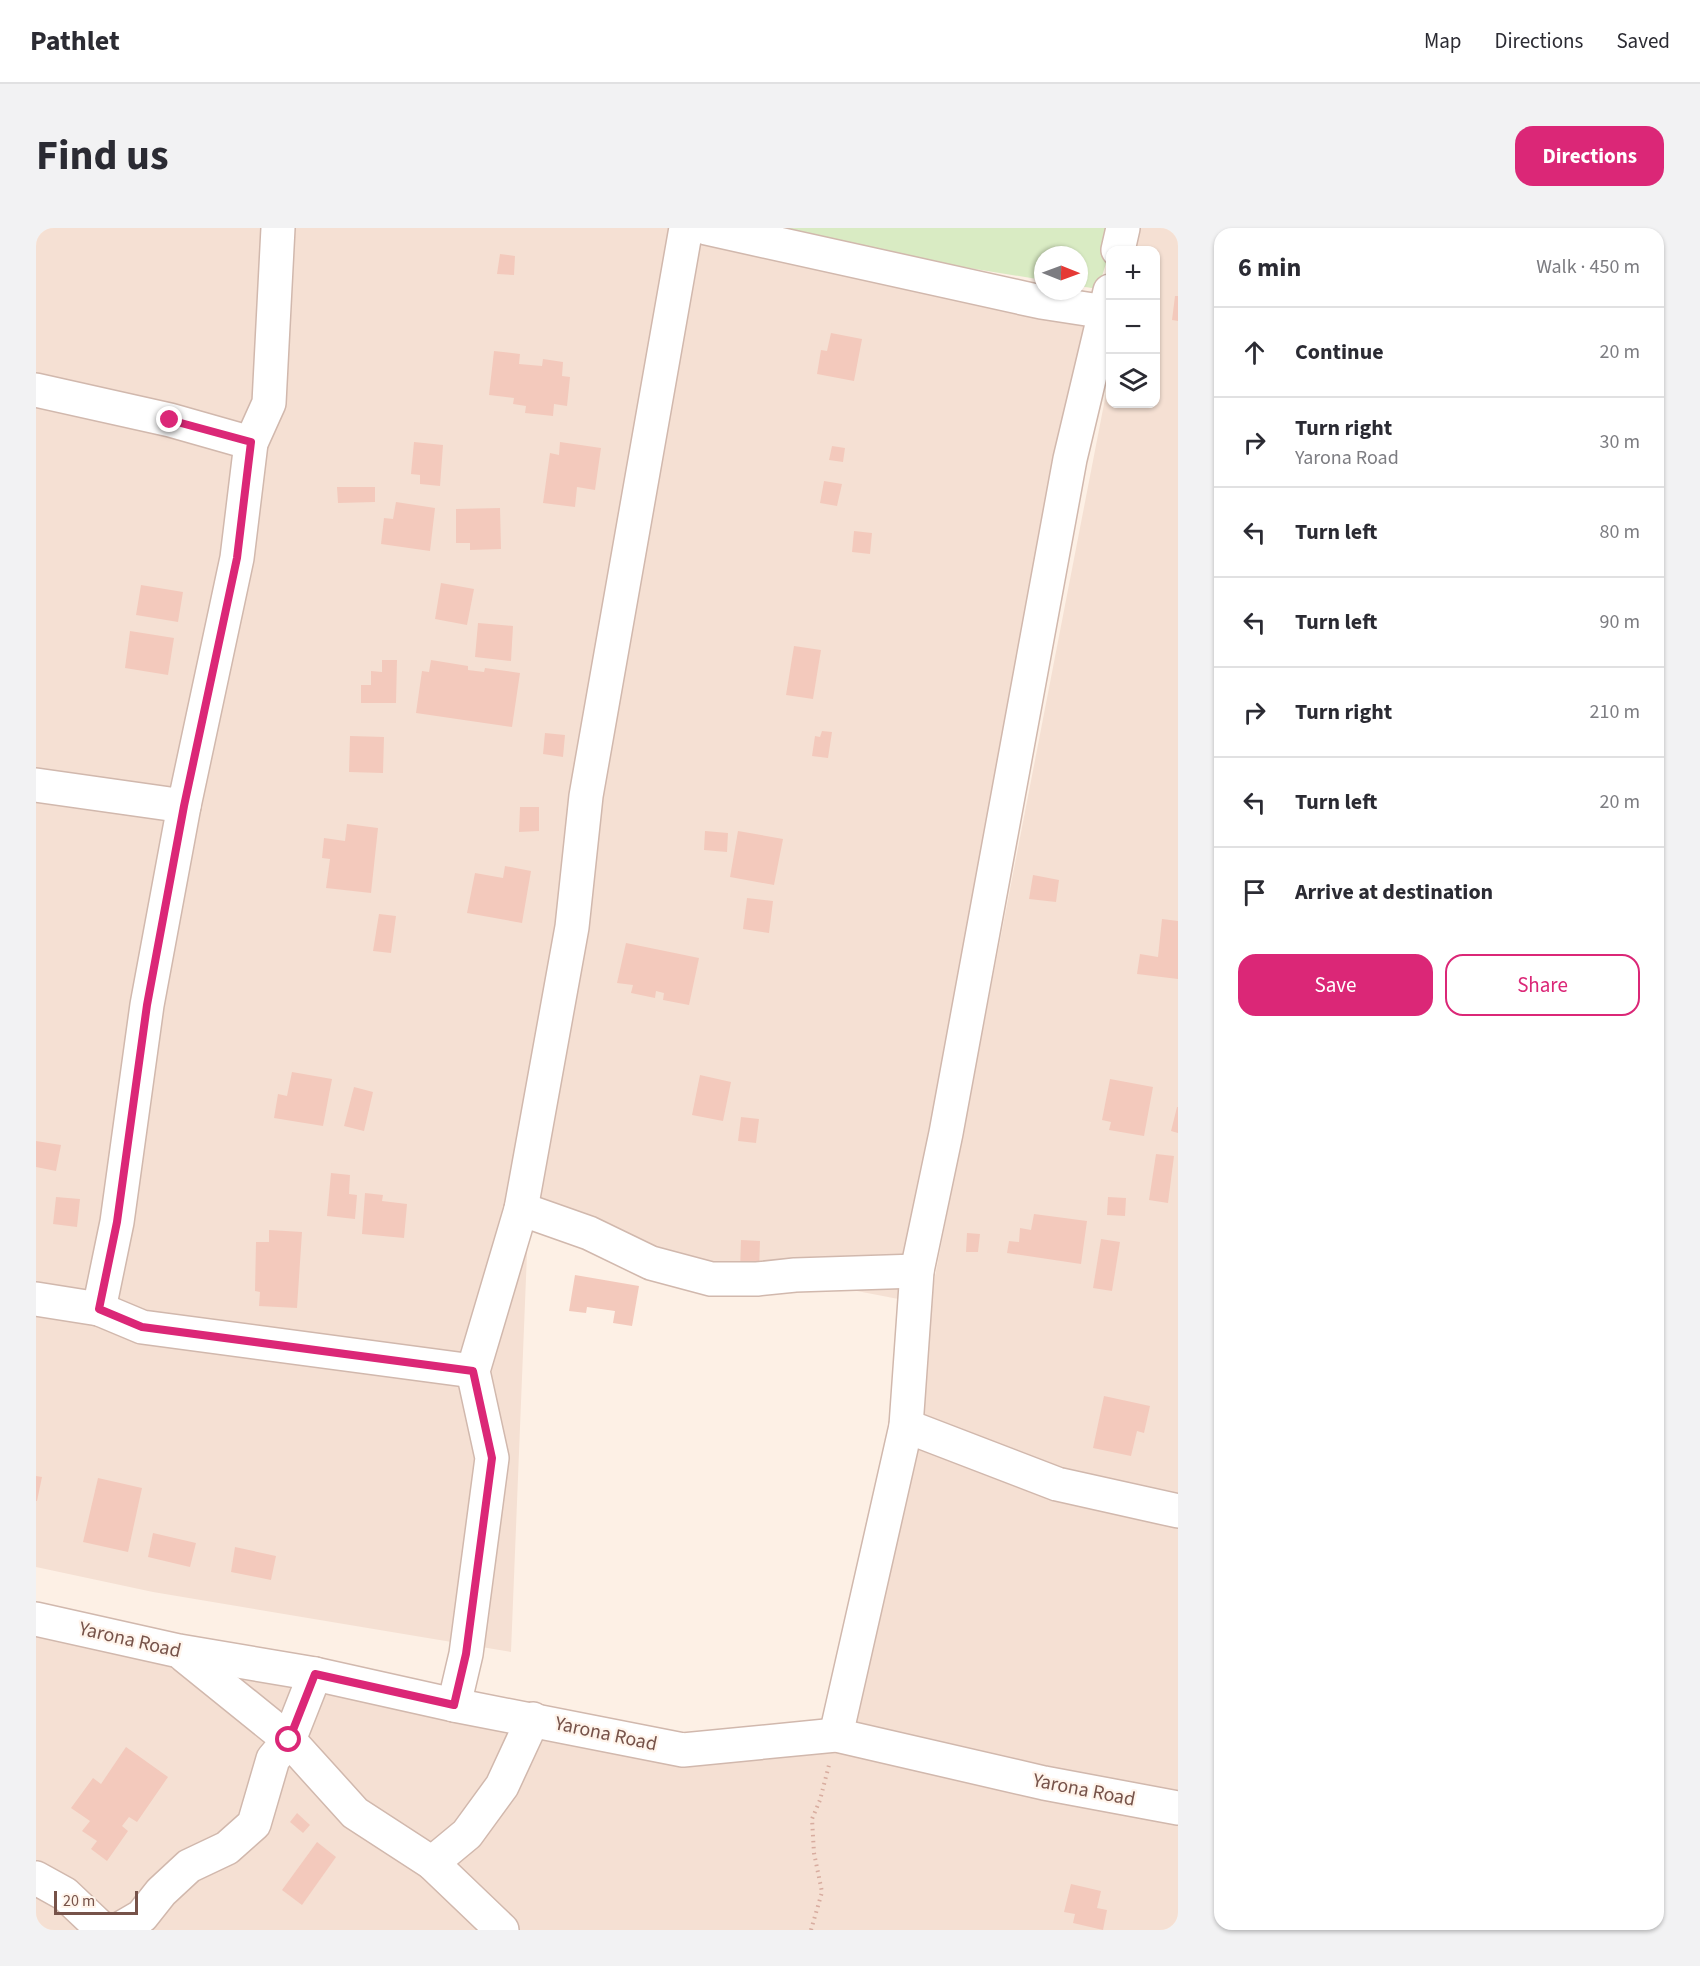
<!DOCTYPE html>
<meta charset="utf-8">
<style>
body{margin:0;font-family:"Source Sans 3",sans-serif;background:#f2f2f3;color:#2b2b33}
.controls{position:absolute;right:18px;top:18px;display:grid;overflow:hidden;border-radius:12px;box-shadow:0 2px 4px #0004}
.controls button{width:54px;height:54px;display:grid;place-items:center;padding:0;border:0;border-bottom:2px solid #e1e1e2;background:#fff;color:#2b2b33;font:30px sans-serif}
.compass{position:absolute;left:998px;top:18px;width:54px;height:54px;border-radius:50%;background:#fff;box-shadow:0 2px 4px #0004;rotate:91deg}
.scale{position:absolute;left:18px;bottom:15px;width:84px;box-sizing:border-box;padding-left:6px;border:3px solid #765249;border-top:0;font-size:16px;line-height:21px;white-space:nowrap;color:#765249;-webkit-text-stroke:4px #fff4eb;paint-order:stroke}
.stop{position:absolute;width:18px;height:18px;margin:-14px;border:4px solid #db2777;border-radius:50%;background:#fff}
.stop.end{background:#db2777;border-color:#fff;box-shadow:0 2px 6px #0008}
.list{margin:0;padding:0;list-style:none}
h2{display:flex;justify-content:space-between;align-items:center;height:78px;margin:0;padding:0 24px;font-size:26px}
h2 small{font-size:20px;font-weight:400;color:#7c7c81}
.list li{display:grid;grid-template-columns:39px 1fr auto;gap:18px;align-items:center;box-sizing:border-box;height:90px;padding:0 24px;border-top:2px solid #e1e1e2}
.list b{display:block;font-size:22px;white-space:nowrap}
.list p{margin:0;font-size:20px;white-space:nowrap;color:#7c7c81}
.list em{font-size:20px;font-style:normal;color:#7c7c81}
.actions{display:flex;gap:12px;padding:18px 24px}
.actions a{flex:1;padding:14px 0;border:2px solid #db2777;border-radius:18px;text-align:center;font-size:21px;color:#db2777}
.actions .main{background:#db2777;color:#fff}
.icon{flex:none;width:33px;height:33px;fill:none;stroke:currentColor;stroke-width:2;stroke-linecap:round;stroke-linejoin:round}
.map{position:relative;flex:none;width:1142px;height:1702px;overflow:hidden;border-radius:18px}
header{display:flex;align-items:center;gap:36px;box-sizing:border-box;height:84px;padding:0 30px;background:#fff;border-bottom:2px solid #e1e1e2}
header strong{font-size:28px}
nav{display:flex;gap:33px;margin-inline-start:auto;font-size:21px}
.intro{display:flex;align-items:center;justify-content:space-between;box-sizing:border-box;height:144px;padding:0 36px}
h1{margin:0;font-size:42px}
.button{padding:15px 27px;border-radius:18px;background:#db2777;color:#fff;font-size:21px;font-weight:700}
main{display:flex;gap:36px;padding:0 36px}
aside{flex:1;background:#fff;border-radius:18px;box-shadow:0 2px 4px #0004}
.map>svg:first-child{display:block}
.residential{fill:#f5e0d3}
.green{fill:#d9ebc3}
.building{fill:#f3c9bc}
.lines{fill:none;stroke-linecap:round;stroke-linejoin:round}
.minor-casing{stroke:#d1b8ad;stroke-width:36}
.path{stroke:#d8ac9f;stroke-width:4;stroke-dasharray:1.5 4.5;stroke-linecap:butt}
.minor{stroke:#fff;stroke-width:33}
.route{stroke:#db2777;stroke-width:8}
.labels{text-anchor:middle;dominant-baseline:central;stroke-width:4.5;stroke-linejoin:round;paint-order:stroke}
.street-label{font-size:20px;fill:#765249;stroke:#fff4eb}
</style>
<header>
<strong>Pathlet</strong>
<nav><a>Map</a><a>Directions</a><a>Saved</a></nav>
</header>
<div class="intro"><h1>Find us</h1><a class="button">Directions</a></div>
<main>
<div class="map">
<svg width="1142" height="1702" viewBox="0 0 1142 1702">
<rect width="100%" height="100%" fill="#fdf0e5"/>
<g class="residential">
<polygon points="0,0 668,0 1057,93 878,1074 492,1000 475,1424 117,1364 0,1339"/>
<polygon points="1097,0 1142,0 1142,1702 0,1702 0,1391 647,1522 800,1507 870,1198 1074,145 1074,176 1120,176 1120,22 1095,22"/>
</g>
<polygon class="green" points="687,0 1081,0 1062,61 1043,58 1043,27 1007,27 1007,52"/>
<g class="building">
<polygon points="464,26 479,28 478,47 461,46"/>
<polygon points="1139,68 1142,68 1142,93 1136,92"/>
<polygon points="795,105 826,111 818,153 781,146 785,122 791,123"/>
<polygon points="458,123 484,126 483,136 506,138 507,131 527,134 526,148 534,149 531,178 518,176 517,188 489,185 490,178 477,176 478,170 453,167"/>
<polygon points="378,214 407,217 404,258 384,256 384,247 375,246"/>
<polygon points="524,214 565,220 559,262 541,259 539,279 507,275 514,225 523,227"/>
<polygon points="796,218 809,220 807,234 793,232"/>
<polygon points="788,253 806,256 801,278 784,275"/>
<polygon points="301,259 339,259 339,274 302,275"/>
<polygon points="360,274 399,280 394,323 345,316 348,290 357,291"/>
<polygon points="464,280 465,321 434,322 434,315 420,315 420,281"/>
<polygon points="818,303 836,305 834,326 816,324"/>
<polygon points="405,355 438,361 431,397 399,391"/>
<polygon points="105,357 147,364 142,394 100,387"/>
<polygon points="442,395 477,398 475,433 439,429"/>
<polygon points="94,403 138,410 132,447 89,440"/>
<polygon points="758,418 785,422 777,471 750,467"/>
<polygon points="346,432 361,432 360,475 325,475 325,457 335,457 335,443 346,444"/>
<polygon points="395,432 432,438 432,442 448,444 449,440 484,445 476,499 380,485 386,443 393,444"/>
<polygon points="786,503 796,504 792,530 776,528 779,508 784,509"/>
<polygon points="509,505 529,507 527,529 507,526"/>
<polygon points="314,508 348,509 347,545 313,544"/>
<polygon points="484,579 503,579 503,603 483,604"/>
<polygon points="311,596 342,600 335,665 290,660 294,631 286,630 288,610 309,613"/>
<polygon points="669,603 692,605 691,624 668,622"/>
<polygon points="702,603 747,611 738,657 694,649"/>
<polygon points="469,638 495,643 486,695 431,685 439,645 467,650"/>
<polygon points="997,647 1023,652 1020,674 993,671"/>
<polygon points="711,670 737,673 733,705 707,701"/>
<polygon points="343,686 360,688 355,725 337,723"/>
<polygon points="1126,691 1142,693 1142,751 1101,746 1104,726 1122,729"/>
<polygon points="590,715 663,730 653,777 627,772 628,765 620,763 619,770 595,765 597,757 581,755"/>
<polygon points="256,844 296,851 287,898 238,890 242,866 251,868"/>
<polygon points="664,847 695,854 687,893 656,887"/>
<polygon points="1074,851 1117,859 1108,908 1073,902 1075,894 1066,892"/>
<polygon points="318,859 337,864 328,903 308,898"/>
<polygon points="1141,879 1142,879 1142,905 1135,903"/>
<polygon points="705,889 723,891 720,915 702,913"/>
<polygon points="0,913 25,917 20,943 0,939"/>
<polygon points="1120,926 1138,928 1132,975 1113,972"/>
<polygon points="295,945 314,947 313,966 321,967 319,991 291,988"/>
<polygon points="329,965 347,967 346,973 371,976 368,1010 326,1006"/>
<polygon points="20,969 44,971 41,999 17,996"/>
<polygon points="1072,969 1090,970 1089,988 1071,987"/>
<polygon points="998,986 1051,993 1045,1036 971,1025 973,1013 983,1014 984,1000 995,1002"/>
<polygon points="233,1002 266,1004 261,1080 223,1078 224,1064 219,1063 220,1014 233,1014"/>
<polygon points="931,1005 944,1006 942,1024 930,1024"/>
<polygon points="1065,1011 1084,1014 1076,1063 1057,1060"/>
<polygon points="705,1012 724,1013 723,1044 704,1043"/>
<polygon points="539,1047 603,1058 596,1098 577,1095 579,1083 551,1079 550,1085 533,1083"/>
<polygon points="1068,1168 1114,1178 1108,1205 1101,1203 1095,1228 1057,1220"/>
<polygon points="0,1248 6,1249 1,1273 0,1273"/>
<polygon points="62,1250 106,1260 92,1324 47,1314"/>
<polygon points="117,1305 160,1315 154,1339 112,1329"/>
<polygon points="199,1319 240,1328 235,1352 195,1344"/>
<polygon points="90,1519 132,1549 101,1594 93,1589 86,1598 92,1603 71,1633 55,1621 61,1613 46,1603 54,1593 35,1580 57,1550 65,1556"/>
<polygon points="261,1585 274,1597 267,1605 254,1594"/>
<polygon points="281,1614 300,1629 266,1677 246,1662"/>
<polygon points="1035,1656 1065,1663 1061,1680 1071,1682 1067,1702 1037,1695 1039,1686 1028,1684"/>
</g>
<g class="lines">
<g class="minor-casing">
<g id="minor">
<polyline points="670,0 1005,74 1070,84"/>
<polyline points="1082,22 1087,0"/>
<polyline points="0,162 134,192 215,215"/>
<polyline points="0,557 148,578"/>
<polyline points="485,981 553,1005 615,1035 675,1051 721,1051 759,1047 881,1043"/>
<polyline points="0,1071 63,1081 106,1099 437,1143"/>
<polyline points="63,1081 81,994 111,777 148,578 201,330 215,215 233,175 242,0"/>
<polyline points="870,1198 1021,1256 1142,1283"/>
<polyline points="0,1391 143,1423 279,1446 418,1477 647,1522 800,1507 1008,1555 1142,1580"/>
<polyline points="149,1428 253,1512 319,1585 396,1635 466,1702"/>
<polyline points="418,1477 430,1426 456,1230 437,1143 485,981 536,699 550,568 650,0"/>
<polyline points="800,1507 870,1198 881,1043 910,905 1034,231 1074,63"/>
<polyline points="396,1635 431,1606 466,1558 497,1491"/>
<polyline points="0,1650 29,1666 67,1702"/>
<polyline points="82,1702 106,1688 125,1664 153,1638 191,1620 218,1596 237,1531 253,1512 279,1446"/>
</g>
</g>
<polyline class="path" points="775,1702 786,1664 778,1625 776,1591 784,1572 793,1537"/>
<use href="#minor" class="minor"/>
</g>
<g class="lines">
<polyline class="route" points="134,192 215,214 201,330 148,578 111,777 81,994 63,1081 106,1099 437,1143 456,1230 430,1426 418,1477 279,1446 253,1512"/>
</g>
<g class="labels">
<g class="street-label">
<text transform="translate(94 1412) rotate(13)">Yarona Road</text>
<text transform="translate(570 1506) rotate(12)">Yarona Road</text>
<text transform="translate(1048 1562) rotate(11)">Yarona Road</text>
</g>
</g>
</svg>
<div class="controls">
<button>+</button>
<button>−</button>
<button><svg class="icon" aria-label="layers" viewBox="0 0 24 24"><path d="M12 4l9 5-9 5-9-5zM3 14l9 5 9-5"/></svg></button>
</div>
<svg class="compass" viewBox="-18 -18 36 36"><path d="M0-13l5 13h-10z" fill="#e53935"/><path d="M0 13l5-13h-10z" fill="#7c7c81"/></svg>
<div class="scale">20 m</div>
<div class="stop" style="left:253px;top:1512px"></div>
<div class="stop end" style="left:134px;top:192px"></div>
</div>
<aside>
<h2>6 min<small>Walk · 450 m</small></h2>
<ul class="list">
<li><svg class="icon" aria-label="ahead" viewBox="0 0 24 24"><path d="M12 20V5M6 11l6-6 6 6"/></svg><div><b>Continue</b></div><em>20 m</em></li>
<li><svg class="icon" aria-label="right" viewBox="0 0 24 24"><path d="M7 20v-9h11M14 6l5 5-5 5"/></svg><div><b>Turn right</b><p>Yarona Road</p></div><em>30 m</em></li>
<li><svg class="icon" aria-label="left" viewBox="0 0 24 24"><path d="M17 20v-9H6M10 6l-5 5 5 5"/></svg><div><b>Turn left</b></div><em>80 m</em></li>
<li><svg class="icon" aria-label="left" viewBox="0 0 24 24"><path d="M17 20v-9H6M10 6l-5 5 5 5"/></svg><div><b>Turn left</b></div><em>90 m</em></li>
<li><svg class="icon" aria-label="right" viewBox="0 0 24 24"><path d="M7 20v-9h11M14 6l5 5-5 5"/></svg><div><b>Turn right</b></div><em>210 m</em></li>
<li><svg class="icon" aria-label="left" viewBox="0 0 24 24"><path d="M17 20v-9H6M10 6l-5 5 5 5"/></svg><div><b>Turn left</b></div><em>20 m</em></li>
<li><svg class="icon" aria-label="arrive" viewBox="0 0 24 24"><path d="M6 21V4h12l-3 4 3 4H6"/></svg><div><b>Arrive at destination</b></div></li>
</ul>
<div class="actions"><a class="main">Save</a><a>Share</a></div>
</aside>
</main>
